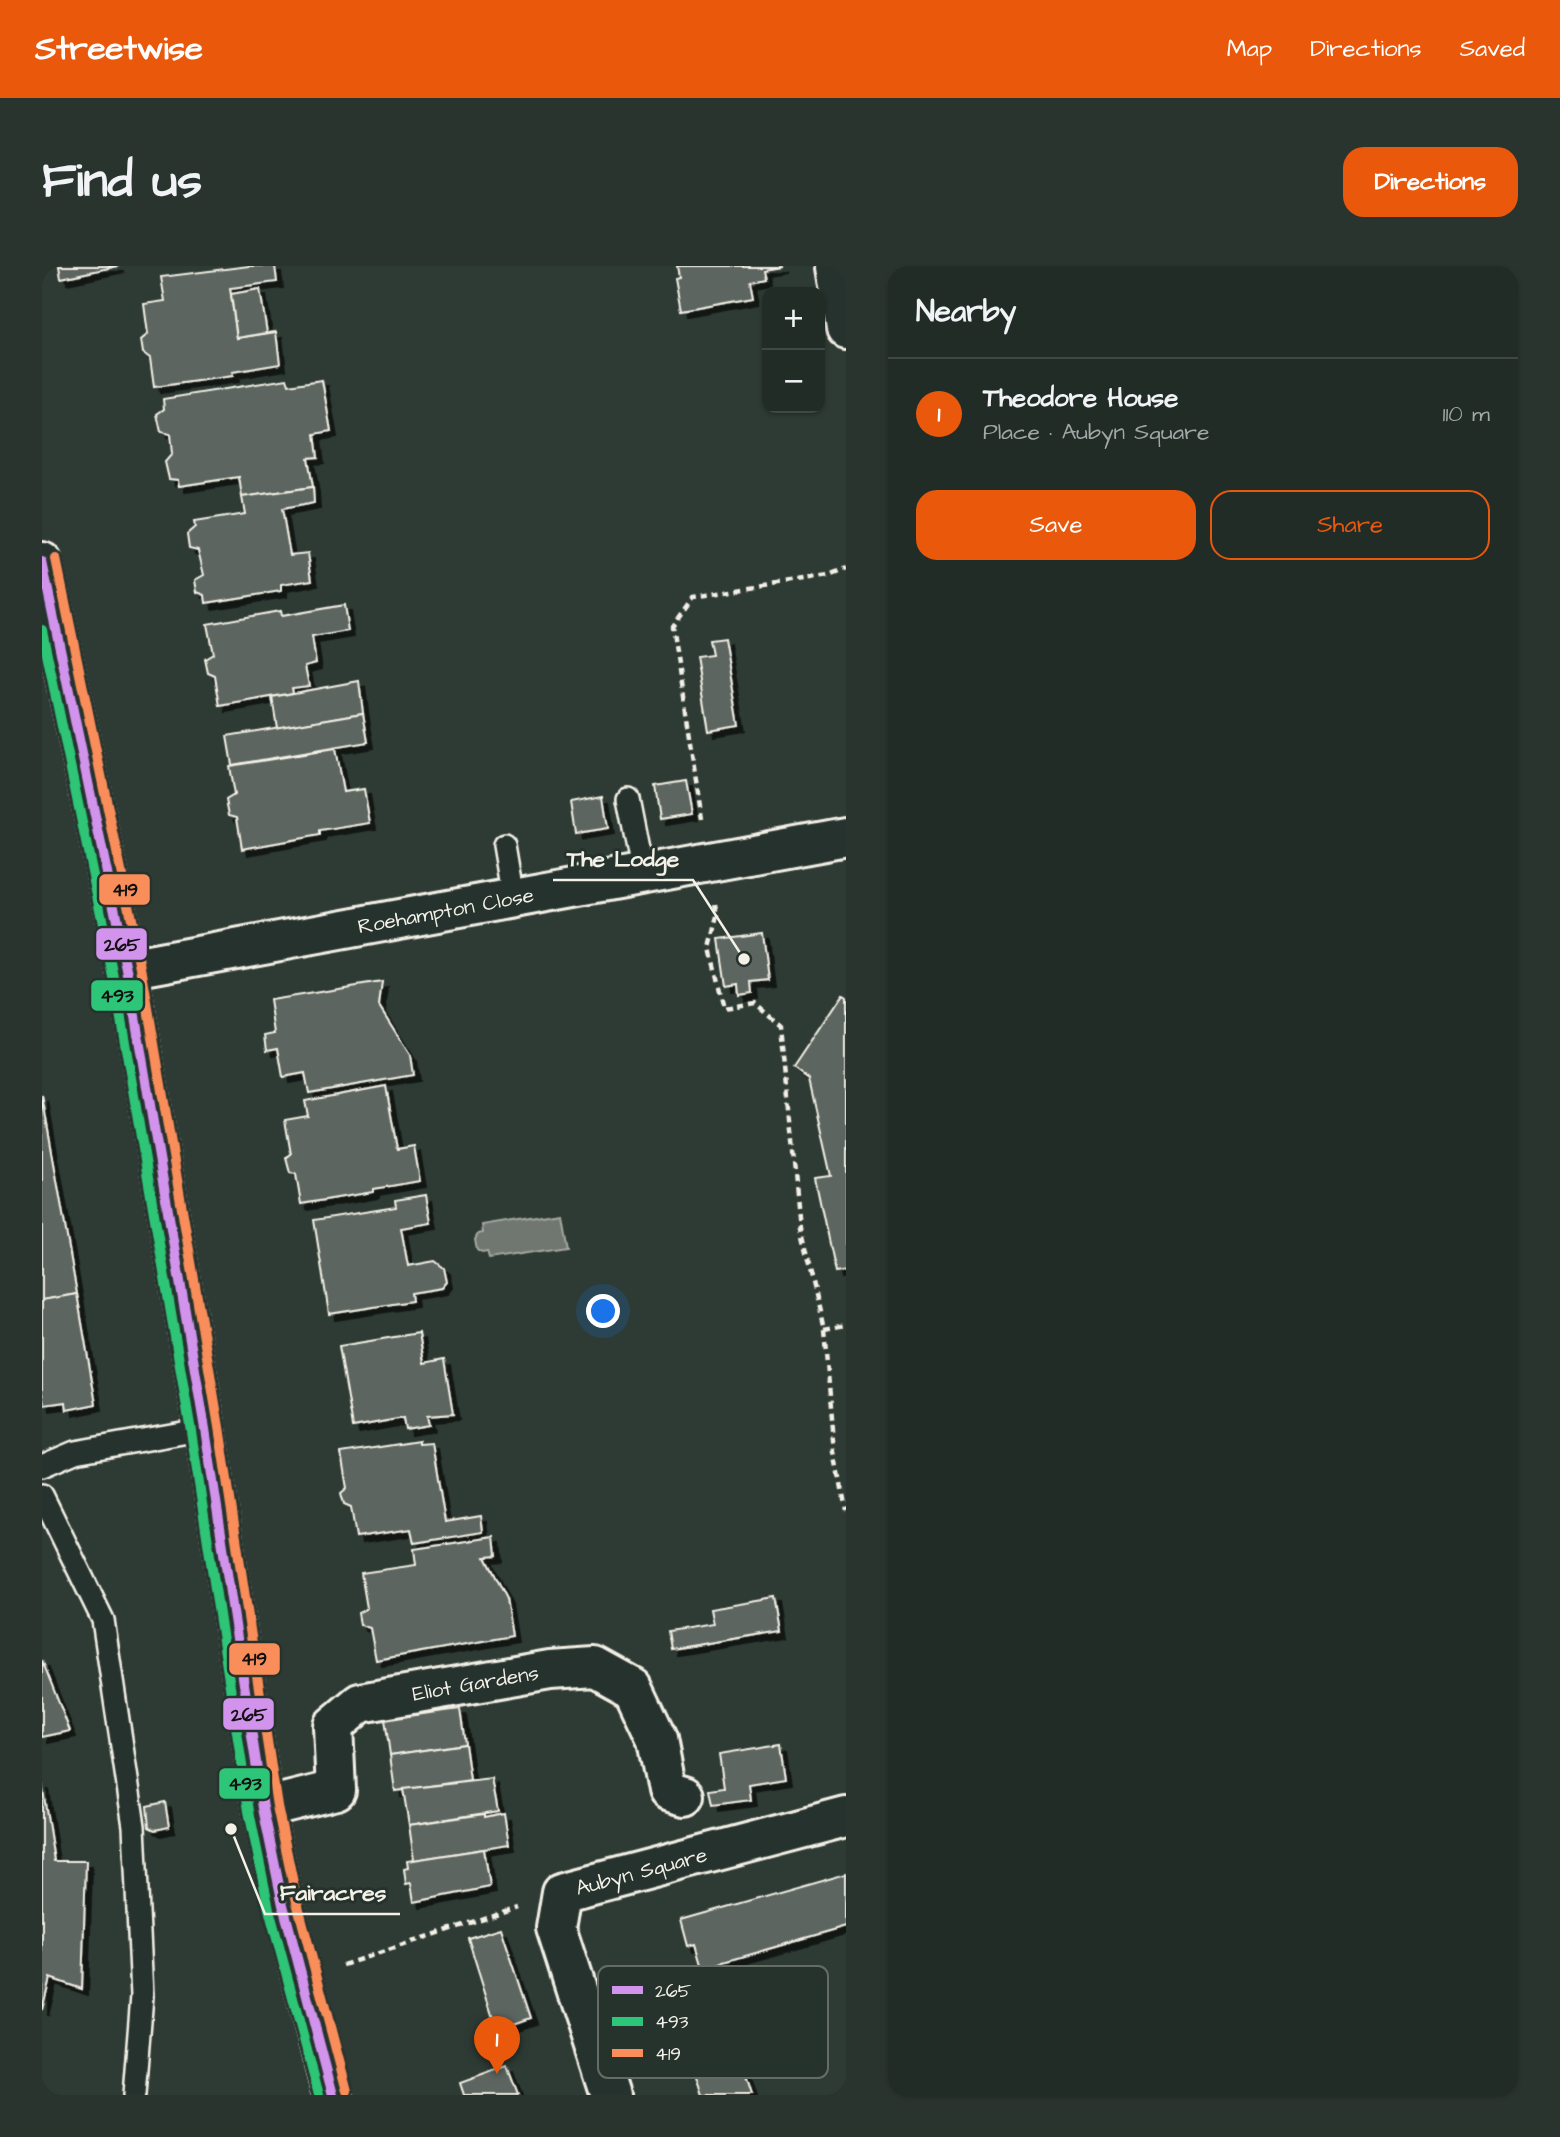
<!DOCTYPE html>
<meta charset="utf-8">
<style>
body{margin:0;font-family:"Architects Daughter",sans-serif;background:#2a342f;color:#f1f3f6}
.controls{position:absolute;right:21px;top:21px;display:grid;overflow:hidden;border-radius:14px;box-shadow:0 2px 5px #0004}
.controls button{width:63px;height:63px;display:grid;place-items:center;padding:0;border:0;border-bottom:2px solid #3f4844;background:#222c27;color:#f1f3f6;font:35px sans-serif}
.you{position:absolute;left:562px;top:1046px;width:24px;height:24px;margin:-18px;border:5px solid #fff;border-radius:50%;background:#1a73e8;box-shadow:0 0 0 10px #1a73e833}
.badge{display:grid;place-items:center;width:46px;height:46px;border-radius:50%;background:#ea580c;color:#fff;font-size:23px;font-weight:700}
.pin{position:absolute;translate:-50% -58px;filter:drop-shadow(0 2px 4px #0008)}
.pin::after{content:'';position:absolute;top:37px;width:24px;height:21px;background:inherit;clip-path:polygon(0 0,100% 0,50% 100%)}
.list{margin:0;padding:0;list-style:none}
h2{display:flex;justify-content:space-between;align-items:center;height:91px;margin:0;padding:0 28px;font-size:30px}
h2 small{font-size:23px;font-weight:400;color:#a2a7a7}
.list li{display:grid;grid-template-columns:46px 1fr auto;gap:21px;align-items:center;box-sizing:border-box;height:112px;padding:0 28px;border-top:2px solid #3f4844}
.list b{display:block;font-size:26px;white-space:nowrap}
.list p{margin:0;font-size:23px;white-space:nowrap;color:#a2a7a7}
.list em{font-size:23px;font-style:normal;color:#a2a7a7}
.actions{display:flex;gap:14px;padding:21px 28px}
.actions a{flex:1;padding:16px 0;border:2px solid #ea580c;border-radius:21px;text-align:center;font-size:24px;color:#ea580c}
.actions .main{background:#ea580c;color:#fff}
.map{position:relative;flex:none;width:804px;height:1829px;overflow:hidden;border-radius:21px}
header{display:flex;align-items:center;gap:42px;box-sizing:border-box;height:98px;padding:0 35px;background:#ea580c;color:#fff}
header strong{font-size:33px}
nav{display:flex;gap:38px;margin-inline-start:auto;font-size:24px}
.intro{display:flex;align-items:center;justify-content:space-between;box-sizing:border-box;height:168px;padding:0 42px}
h1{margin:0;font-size:49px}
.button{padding:18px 32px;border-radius:21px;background:#ea580c;color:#fff;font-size:24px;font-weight:700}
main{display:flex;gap:42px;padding:0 42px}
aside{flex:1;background:#222c27;border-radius:21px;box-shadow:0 2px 5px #0004}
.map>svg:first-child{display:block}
.water{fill:#6f7770;stroke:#a4a8a0;stroke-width:2}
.building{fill:#5c655e;stroke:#f4f1e8;stroke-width:2;filter:url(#shadow)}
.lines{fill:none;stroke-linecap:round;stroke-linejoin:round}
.lane-casing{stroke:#f4f1e8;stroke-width:26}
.street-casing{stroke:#f4f1e8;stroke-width:44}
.highway-casing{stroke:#f4f1e8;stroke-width:44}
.path{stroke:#f4f1e8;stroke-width:4.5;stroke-dasharray:7 5;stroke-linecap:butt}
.lane{stroke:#26332d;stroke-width:21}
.street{stroke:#26332d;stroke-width:38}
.highway{stroke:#26332d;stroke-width:38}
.bus-1-casing{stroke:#26332d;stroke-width:16}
.bus-2-casing{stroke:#26332d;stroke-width:16}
.bus-3-casing{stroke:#26332d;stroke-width:16}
.bus-1{stroke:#d193ec;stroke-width:10}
.bus-2{stroke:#2dc577;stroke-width:10}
.bus-3{stroke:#fa8e5a;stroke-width:10}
.labels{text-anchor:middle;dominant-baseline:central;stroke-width:6;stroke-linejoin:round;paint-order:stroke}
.street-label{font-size:21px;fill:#f4f1e8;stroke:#26332d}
.key{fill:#26332d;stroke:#646c65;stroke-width:2}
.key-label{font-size:19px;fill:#f4f1e8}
.leader{fill:none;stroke:#f4f1e8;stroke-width:2.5}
.callout-dot{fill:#f4f1e8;stroke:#26332d;stroke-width:2.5}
.callout-label{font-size:23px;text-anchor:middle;font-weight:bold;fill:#f4f1e8;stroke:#26332d;stroke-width:6;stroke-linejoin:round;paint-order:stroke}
.line-badge{stroke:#26332d;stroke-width:2.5}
.pale-badge-label{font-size:19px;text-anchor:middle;font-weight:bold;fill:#111}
</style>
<header>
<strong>Streetwise</strong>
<nav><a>Map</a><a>Directions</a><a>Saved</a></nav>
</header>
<div class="intro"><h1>Find us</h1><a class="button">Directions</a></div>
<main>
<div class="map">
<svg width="804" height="1829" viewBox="0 0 804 1829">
<defs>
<filter id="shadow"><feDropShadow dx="6" dy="6" stdDeviation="0" flood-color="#0009"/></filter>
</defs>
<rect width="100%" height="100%" fill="#2e3b34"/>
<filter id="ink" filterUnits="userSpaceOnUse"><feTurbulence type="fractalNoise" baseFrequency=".0143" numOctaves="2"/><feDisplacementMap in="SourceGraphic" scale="14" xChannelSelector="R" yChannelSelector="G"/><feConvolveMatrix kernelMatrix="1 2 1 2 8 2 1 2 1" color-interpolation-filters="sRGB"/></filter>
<g filter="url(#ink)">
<polygon class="water" points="518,946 524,981 447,993 445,986 440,987 435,984 433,974 436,968 441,967 440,959"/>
<g class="building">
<polygon points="17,0 77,0 19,12"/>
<polygon points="207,0 233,0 235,16 188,22 195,72 234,66 238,98 190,106 191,110 112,121 108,92 101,87 99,74 106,68 102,38 123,35 119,11"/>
<polygon points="635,0 738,0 720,3 722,12 708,15 711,31 639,44 633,12 637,11"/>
<polygon points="218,23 225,67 195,72 189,28"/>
<polygon points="245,113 247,119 280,114 289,165 273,168 276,191 266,192 271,221 200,231 197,211 137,220 136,214 127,213 123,196 130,188 128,168 119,166 115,148 122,143 121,133"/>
<polygon points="271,221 272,237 240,243 248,289 266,287 270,314 239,319 239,325 164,337 163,329 155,326 153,314 162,309 156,284 147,282 145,268 153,261 152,256 203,248 200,231"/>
<polygon points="302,339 306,365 270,371 274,397 263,400 267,420 250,422 251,427 178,440 173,410 166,407 163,393 171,388 165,358 238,345 239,350"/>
<polygon points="682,372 697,459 666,464 654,391 670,389 667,374"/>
<polygon points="317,415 321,447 235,462 230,431"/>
<polygon points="321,447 326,476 190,499 185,470"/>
<polygon points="293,483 301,526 322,523 328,557 278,565 278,569 200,583 195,551 187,549 184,534 192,529 187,500"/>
<polygon points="644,515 650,548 618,553 613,520"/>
<polygon points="561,530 566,563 534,568 529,536"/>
<polygon points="720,667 726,714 709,716 710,727 697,729 696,718 684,720 677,673"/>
<polygon points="340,716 337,740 368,789 371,809 267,827 263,807 241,811 236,782 225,784 223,769 233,767 228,734"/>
<polygon points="801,729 804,731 804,1004 793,1006 773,912 789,910 767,813 752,802"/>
<polygon points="344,820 355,883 372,880 378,915 331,923 331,926 259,938 254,908 248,907 244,892 249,888 243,854 266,850 263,835"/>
<polygon points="0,829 35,1028 0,1034"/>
<polygon points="384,929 389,957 359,962 366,1000 393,995 402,1002 405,1016 400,1022 369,1027 370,1035 287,1048 272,954 354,941 353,934"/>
<polygon points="35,1028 54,1138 25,1144 24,1136 2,1139 0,1126 0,1034"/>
<polygon points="377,1067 382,1097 402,1093 411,1148 385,1150 387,1159 363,1163 361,1152 311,1161 297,1080"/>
<polygon points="377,1175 377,1178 390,1177 403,1256 439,1250 441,1266 372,1277 369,1263 314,1271 309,1241 302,1238 299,1227 305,1222 299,1187"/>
<polygon points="452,1271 454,1290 443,1291 464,1333 470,1370 334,1394 328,1362 318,1359 316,1347 325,1342 319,1307 374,1299 372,1283"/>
<polygon points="734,1332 740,1365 629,1383 626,1365 671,1358 668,1343"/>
<polygon points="0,1394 28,1465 0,1471"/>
<polygon points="418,1443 423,1478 348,1489 343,1453"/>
<polygon points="423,1478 428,1514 353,1525 348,1489"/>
<polygon points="739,1478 744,1512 707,1518 709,1534 671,1539 668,1524 682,1522 677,1488"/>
<polygon points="450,1513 456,1545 367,1559 361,1523"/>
<polygon points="0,1517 12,1595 44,1595 40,1723 8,1712 0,1744"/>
<polygon points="123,1536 127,1561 113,1564 107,1561 105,1540"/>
<polygon points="462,1547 467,1579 372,1594 367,1559 442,1548 442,1551"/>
<polygon points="442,1583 448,1621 372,1636 369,1617 364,1618 362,1603 366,1602 365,1595"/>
<polygon points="804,1607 804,1661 661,1702 654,1678 646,1680 639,1654"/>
<polygon points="459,1662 489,1752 455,1764 426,1672"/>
<polygon points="674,1715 710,1829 661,1829 629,1729"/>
<polygon points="465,1800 476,1829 422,1829 418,1817"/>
</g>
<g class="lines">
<g class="lane-casing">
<g id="lane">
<polyline points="586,533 601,609"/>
<polyline points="462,579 471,632"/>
<polyline points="0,1200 33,1186 163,1163"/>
<polyline points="0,1229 61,1354 92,1560 100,1730 92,1829"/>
</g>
</g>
<g class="street-casing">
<g id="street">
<polyline points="794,1 804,63"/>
<path id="s1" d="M85,703L804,571"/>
<path id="s2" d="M221,1542L294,1524L291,1460L318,1437L508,1404L553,1401L591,1422L615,1473L625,1525L643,1530"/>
<path id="s3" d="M568,1829L514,1662L520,1626L804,1551"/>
</g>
</g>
<g class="highway-casing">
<polyline id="highway" points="0,296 85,703 163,1163 221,1542 241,1639 291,1829"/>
</g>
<g class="path">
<polyline points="660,553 630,360 651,331 787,310 804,303"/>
<polyline points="674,638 676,650 668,682 682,742 713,737 739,759 758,961 782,1063 793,1186 804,1245"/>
<polyline points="782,1063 804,1059"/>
<polyline points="301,1699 475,1641"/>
</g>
<use href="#lane" class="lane"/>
<use href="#street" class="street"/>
<use href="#highway" class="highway"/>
<g class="bus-1-casing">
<polyline id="bus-1" points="0,296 85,703 163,1163 221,1542 241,1639 291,1829"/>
</g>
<g class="bus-2-casing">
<polyline id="bus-2" points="0,364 71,706 149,1165 207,1545 227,1643 277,1829"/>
</g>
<g class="bus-3-casing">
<polyline id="bus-3" points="14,293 99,701 177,1161 235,1540 255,1636 305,1825"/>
</g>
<use href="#bus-1" class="bus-1"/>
<use href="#bus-2" class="bus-2"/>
<use href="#bus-3" class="bus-3"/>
</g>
</g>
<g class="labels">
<g class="street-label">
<text stroke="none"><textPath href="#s1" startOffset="324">Roehampton Close</textPath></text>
<text stroke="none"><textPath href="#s2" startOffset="292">Eliot Gardens</textPath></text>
<text stroke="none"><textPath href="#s3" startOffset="294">Aubyn Square</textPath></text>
</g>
</g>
<rect x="556" y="1700" width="230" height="112" rx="10" class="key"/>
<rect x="570" y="1720" width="31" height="8" fill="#d193ec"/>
<rect x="570" y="1751" width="31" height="9" fill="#2dc577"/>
<rect x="570" y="1783" width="31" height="8" fill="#fa8e5a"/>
<g class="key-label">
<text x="613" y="1731">265</text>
<text x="613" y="1762">493</text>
<text x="613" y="1794">419</text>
</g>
<path class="leader" d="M702 693L651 614H511M189 1563L223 1648H358"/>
<g class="callout-dot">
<circle cx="702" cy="693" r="7"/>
<circle cx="189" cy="1563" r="7"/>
</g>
<g class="callout-label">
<text x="581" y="600">The Lodge</text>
<text x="291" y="1634">Fairacres</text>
</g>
<g class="line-badge">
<rect x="56" y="607" width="53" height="33" rx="7" fill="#fa8e5a"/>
<rect x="53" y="661" width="53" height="34" rx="7" fill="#d193ec"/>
<rect x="48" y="713" width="54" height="33" rx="7" fill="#2dc577"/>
<rect x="186" y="1376" width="53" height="34" rx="7" fill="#fa8e5a"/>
<rect x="180" y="1431" width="53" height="34" rx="7" fill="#d193ec"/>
<rect x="176" y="1501" width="53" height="33" rx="7" fill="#2dc577"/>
</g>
<g class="pale-badge-label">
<text x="83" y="630">419</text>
<text x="80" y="685">265</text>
<text x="75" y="736">493</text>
<text x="212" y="1399">419</text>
<text x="207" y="1455">265</text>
<text x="203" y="1524">493</text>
</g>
</svg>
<div class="controls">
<button>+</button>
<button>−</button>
</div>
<div class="you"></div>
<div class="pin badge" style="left:455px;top:1808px">1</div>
</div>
<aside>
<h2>Nearby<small></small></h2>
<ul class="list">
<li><span class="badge">1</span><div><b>Theodore House</b><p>Place · Aubyn Square</p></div><em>110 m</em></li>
</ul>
<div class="actions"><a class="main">Save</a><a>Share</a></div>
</aside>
</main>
